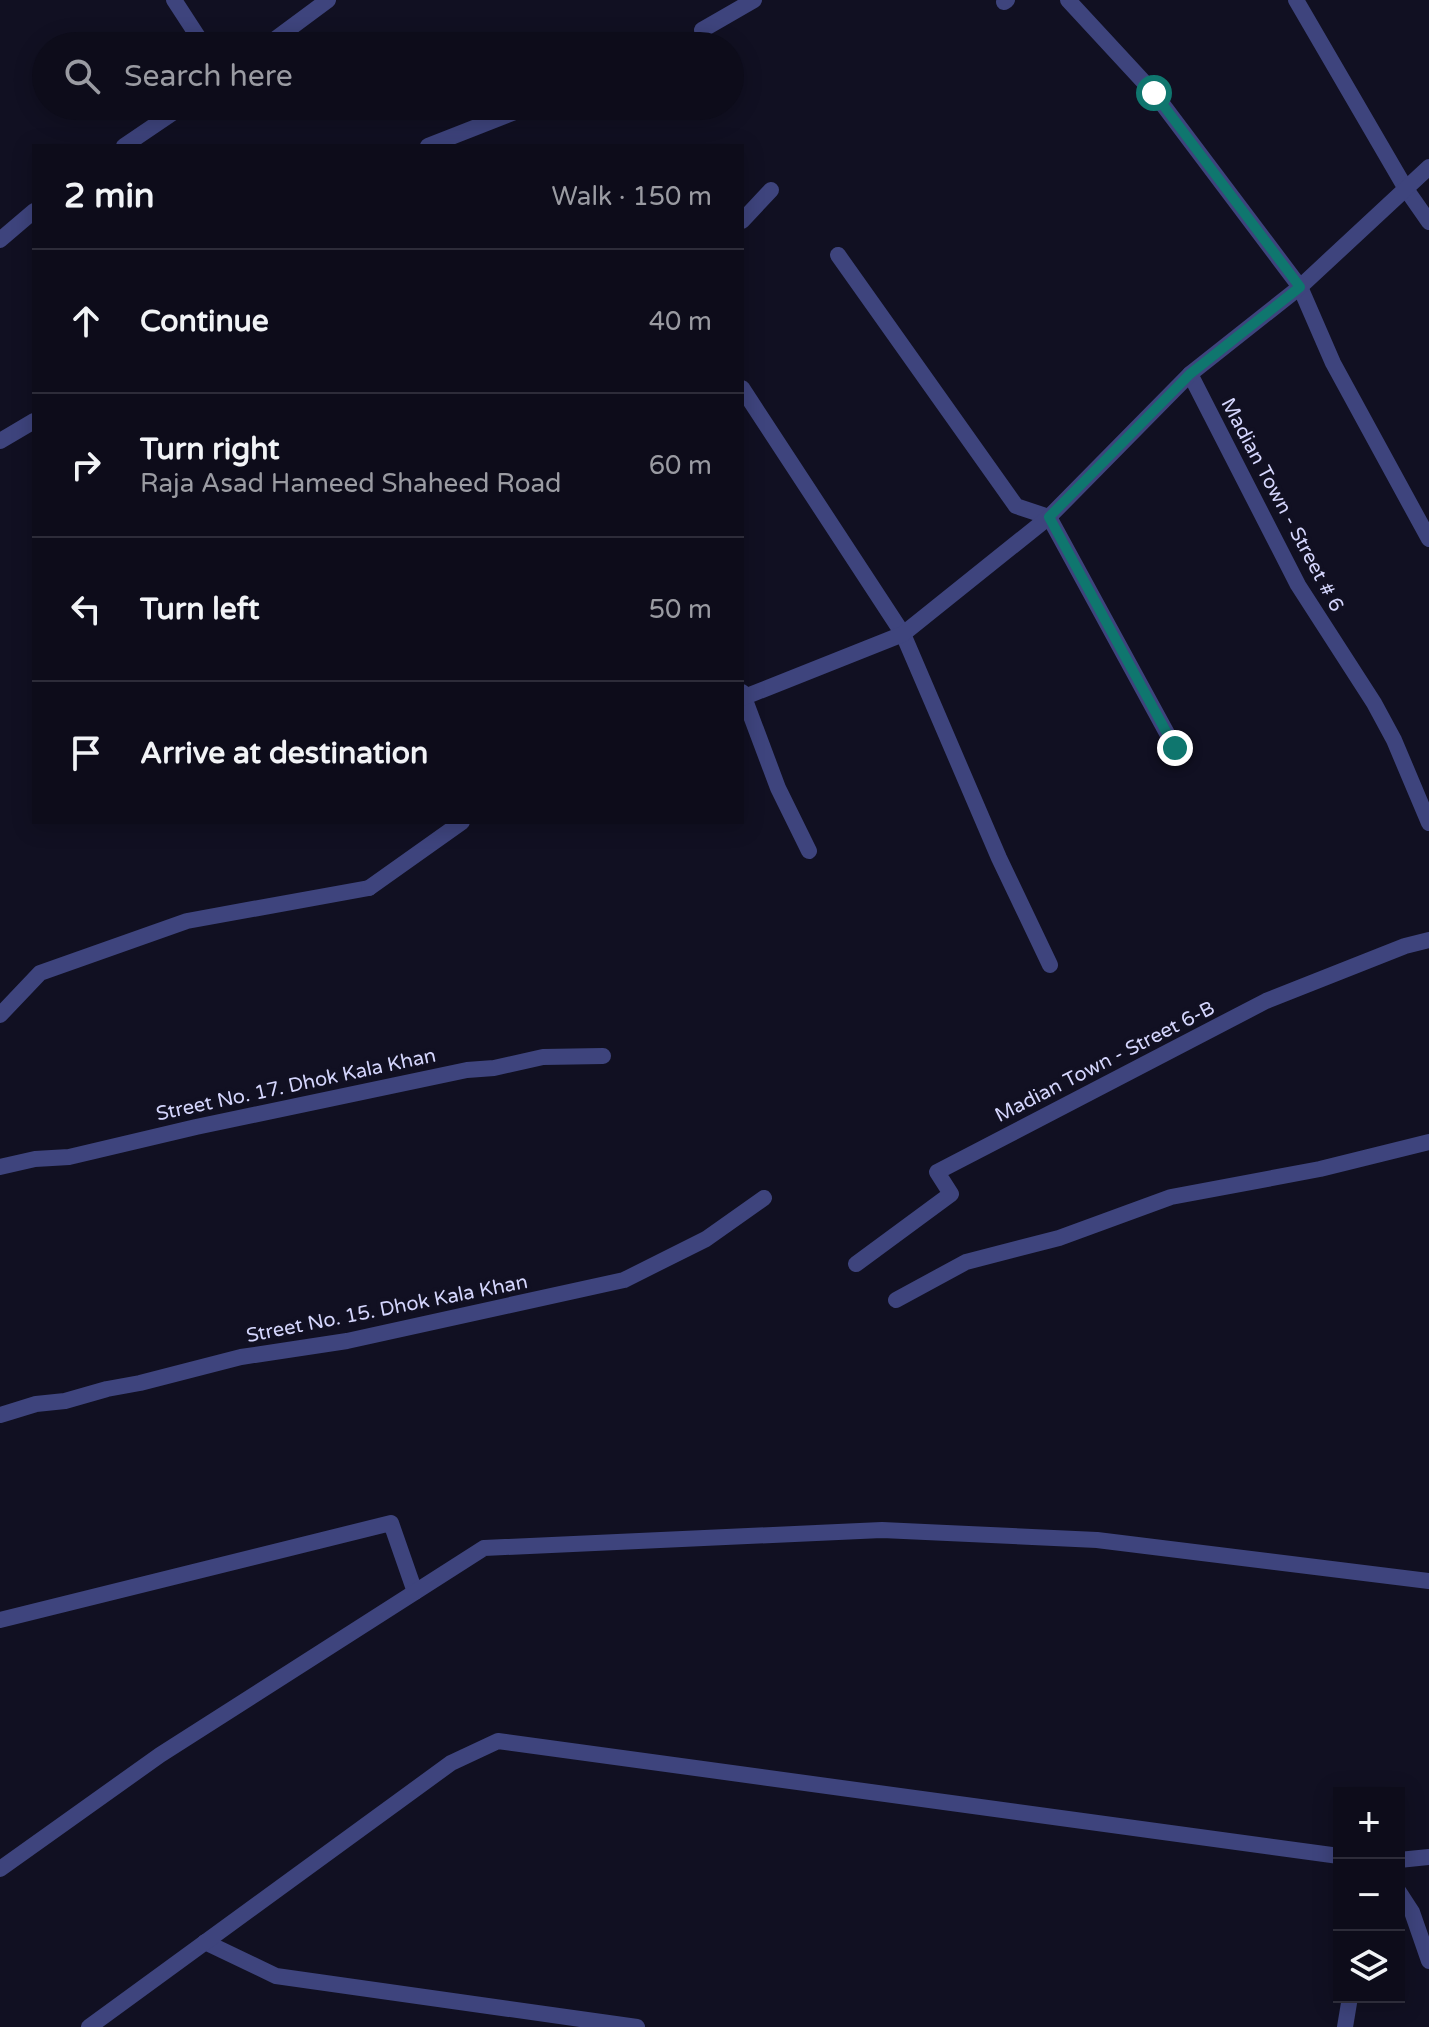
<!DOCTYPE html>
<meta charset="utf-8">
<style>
body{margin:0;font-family:"Varela Round",sans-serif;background:#161523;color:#f1f3f6}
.controls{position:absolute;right:24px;bottom:24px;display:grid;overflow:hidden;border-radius:0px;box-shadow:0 4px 20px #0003}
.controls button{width:72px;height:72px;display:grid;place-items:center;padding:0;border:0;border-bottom:2px solid #2d2c39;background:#0d0c1a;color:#f1f3f6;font:40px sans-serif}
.stop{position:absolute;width:24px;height:24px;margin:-18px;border:6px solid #0f766e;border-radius:50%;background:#fff}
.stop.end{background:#0f766e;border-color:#fff;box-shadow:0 2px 8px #0008}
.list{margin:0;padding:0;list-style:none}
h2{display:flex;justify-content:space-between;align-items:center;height:104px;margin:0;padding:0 32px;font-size:34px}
h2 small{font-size:26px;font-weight:400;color:#9a9ba2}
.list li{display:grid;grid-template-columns:52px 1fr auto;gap:24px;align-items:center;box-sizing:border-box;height:144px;padding:0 32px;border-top:2px solid #2d2c39}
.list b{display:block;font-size:30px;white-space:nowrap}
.list p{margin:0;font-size:26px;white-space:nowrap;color:#9a9ba2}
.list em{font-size:26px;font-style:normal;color:#9a9ba2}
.icon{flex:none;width:44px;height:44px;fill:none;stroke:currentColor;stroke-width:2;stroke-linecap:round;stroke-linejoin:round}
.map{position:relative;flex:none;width:1429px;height:2027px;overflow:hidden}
.search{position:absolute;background:#0d0c1a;box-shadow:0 4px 20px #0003;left:32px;top:32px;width:712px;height:88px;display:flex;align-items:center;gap:20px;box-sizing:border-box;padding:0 28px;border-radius:44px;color:#9a9ba2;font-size:30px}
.panel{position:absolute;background:#0d0c1a;box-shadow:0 4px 20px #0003;left:32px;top:144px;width:712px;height:680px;border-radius:0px}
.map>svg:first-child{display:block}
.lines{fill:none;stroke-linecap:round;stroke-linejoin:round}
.minor{stroke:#3e447d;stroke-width:16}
.tertiary{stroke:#3e447d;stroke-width:16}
.route{stroke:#0f766e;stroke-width:10}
.labels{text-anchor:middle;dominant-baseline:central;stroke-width:8;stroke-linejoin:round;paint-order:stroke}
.street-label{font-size:20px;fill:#d4d5fc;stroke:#111022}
</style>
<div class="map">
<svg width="1429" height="2027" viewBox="0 0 1429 2027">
<rect width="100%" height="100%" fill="#111022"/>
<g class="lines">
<g class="minor">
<polyline points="174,0 204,46"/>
<polyline points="1068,0 1154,93 1300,287 1333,363 1429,539"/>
<polyline points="1296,0 1406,189 1429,222"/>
<polyline points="1004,2 1007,0"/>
<polyline points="702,30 754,0"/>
<polyline points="266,46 328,0"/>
<polyline points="124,146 183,106"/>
<polyline points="428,146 530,106"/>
<polyline points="742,221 771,190"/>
<polyline points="0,240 34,211"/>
<polyline points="838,255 1016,506 1049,517 1175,748"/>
<polyline points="1190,374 1298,585 1374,703 1394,740 1429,823"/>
<polyline points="742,388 903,634 999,858 1050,965"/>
<polyline points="0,441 34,421"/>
<polyline points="742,692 778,788 809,851"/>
<polyline points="0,1015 40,973 187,921 369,888"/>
<polyline points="0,1167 35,1159 69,1157 196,1127 467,1070 494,1068 543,1057 603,1056"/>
<polyline points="856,1264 951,1194 937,1172 1266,1001 1405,946 1429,940"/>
<polyline points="896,1300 966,1262 1059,1238 1171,1197 1320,1169 1429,1142"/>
<polyline points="0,1415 36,1404 65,1401 107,1389 140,1383 241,1357 347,1341 624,1280 706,1239 764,1198"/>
<polyline points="0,1620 391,1523 415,1592"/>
<polyline points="1399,1860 1429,1857"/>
<polyline points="0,1869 160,1755 484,1548 882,1530 1097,1540 1429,1581"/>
<polyline points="1399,1892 1412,1912 1429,1961"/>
<polyline points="205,1942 276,1976 637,2027"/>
<polyline points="89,2027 451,1763 498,1741 1339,1856"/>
<polyline points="1345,2027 1350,1997"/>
</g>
<g class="tertiary">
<polyline points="742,698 903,634 1049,517 1190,374 1300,287 1429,167"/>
<polyline points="369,888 462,822"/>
</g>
</g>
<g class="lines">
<polyline class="route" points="1154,93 1300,287 1190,374 1049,517 1175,748"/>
</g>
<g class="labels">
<g class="street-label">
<text transform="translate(1282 505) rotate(62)">Madian Town - Street # 6</text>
<text transform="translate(1105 1062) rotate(-27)">Madian Town - Street 6-B</text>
<text transform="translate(296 1085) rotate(-12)">Street No. 17. Dhok Kala Khan</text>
<text transform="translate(387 1309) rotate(-11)">Street No. 15. Dhok Kala Khan</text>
</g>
</g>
</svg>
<div class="controls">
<button>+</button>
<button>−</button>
<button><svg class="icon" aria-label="layers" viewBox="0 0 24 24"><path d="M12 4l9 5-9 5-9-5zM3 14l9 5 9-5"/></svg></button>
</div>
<div class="stop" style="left:1154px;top:93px"></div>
<div class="stop end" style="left:1175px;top:748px"></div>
<div class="search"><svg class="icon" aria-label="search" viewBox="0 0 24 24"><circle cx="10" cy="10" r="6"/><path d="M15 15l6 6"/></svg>Search here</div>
<section class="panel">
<h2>2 min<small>Walk · 150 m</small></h2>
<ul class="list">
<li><svg class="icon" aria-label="ahead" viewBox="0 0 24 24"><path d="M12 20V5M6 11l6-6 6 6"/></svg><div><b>Continue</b></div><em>40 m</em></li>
<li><svg class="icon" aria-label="right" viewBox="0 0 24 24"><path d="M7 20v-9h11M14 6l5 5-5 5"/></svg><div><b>Turn right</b><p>Raja Asad Hameed Shaheed Road</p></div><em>60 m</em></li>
<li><svg class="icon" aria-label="left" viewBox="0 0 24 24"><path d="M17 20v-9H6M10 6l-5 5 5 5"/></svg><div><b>Turn left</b></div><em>50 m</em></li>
<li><svg class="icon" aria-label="arrive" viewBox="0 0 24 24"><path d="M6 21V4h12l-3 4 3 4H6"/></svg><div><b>Arrive at destination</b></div></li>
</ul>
</section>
</div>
